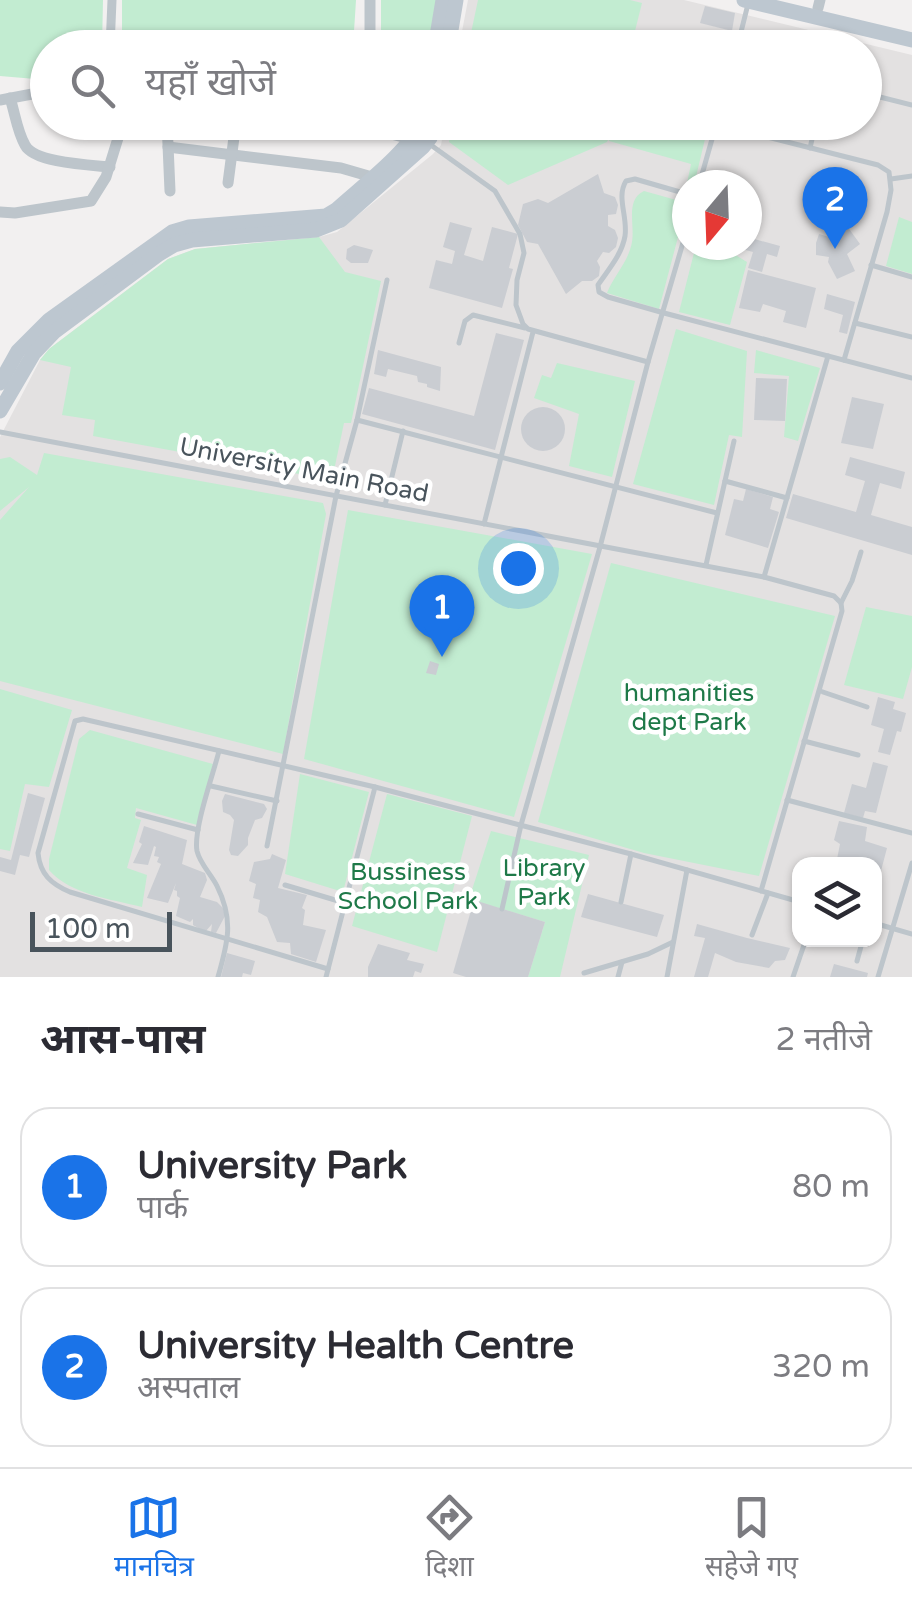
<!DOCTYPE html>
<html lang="hi">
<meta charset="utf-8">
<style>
body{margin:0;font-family:"Varela Round","Noto Sans Devanagari",sans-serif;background:#f7f7f7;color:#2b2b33}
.controls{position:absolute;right:30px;bottom:30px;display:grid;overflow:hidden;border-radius:20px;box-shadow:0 2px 8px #0004}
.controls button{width:90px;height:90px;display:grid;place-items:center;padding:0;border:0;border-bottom:2px solid #e1e1e2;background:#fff;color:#2b2b33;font:50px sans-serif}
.compass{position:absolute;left:672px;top:170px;width:90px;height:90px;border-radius:50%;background:#fff;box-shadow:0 2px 8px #0004;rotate:199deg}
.scale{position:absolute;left:30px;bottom:25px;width:142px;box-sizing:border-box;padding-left:10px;border:5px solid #49545c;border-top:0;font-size:28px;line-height:35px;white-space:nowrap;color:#49545c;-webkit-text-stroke:8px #fff;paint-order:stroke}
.you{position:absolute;left:518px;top:568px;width:35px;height:35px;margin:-25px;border:8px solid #fff;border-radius:50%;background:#1a73e8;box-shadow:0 0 0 15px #1a73e833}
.badge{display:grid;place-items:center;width:65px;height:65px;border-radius:50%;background:#1a73e8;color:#fff;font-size:32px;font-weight:700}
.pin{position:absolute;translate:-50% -82px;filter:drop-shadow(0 2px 5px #0008)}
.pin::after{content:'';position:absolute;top:52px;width:35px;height:30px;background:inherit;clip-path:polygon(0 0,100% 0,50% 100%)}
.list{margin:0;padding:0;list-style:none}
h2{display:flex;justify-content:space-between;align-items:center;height:130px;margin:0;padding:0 40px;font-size:42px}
h2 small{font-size:32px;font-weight:400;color:#7c7c81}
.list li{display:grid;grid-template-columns:65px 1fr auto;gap:30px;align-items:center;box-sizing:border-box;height:160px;margin:0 20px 20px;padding:0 20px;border:2px solid #e1e1e2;border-radius:30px}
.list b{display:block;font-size:38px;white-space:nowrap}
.list p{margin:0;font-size:32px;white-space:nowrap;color:#7c7c81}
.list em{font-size:32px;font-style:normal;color:#7c7c81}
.icon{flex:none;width:55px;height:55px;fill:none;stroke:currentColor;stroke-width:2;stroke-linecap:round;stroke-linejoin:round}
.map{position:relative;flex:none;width:912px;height:977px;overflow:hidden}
.search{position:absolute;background:#fff;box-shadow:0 2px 8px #0004;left:30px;right:30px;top:30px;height:110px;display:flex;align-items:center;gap:25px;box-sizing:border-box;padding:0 35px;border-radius:55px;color:#7c7c81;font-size:38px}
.sheet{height:490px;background:#fff}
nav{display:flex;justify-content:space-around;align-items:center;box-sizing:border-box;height:140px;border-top:2px solid #e1e1e2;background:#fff;font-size:28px;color:#7c7c81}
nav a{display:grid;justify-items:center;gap:5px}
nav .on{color:#1a73e8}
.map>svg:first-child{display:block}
.education{fill:#e3e1e1;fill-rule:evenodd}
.green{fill:#c2ecd1}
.building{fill:#cacdd2}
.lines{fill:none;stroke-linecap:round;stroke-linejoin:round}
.service{stroke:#bdc5cb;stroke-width:5}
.pedestrian{stroke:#bdc5cb;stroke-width:9}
.minor{stroke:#bdc5cb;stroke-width:11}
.secondary{stroke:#bdc7d0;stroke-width:15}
.labels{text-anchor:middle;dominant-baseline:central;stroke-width:9;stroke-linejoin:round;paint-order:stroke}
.street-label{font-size:25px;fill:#49545c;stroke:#fff}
.park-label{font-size:25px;fill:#1e7948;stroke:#fff}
</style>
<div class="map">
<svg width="912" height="977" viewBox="0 0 912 977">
<rect width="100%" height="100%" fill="#f2f0f0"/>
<path class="education" d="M468,0H684L912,55V977H0V437L40,360L49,349L168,259L195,249L319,237L337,232L433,154L441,145L445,123L864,122V48L459,47ZM687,185H747V245H687ZM800,864H874V939H800Z"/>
<g class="green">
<polygon points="0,0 103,0 102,47 48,48 47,80 0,76"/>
<polygon points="122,0 356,0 353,47 122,47"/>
<polygon points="381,0 437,0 429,47 381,47"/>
<polygon points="478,0 630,0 642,3 631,47 468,47"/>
<polygon points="453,123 639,122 653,125 654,123 658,123 706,135 694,185 687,185 687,188 686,188 691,164 609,141 609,138 607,142 508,185 449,142"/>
<path d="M644,191L687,203L659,309L607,293C614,275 628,263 632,242C635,224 625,200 644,191Z"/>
<polygon points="899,217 912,222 912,274 886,266"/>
<polygon points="319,237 345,272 381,281 351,423 344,423 332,480 93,436 95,420 62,415 71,367 40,360 49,349 168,259 195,249"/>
<polygon points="696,245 738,245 737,256 747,262 730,325 679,312"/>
<polygon points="676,329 747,351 742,437 729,435 714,505 633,484"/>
<polygon points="756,350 820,368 798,441 784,437 789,376 754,373"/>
<polygon points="557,363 635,381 612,477 569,466 579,414 534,398 542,375 551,378"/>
<polygon points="44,453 323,503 326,514 283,754 0,681 0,520 29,487 0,511 0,459 10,457 37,475"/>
<polygon points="348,510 592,554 514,817 304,759"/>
<polygon points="611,563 835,616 759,876 644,853 538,822"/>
<polygon points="866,607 912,616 912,667 903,699 844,685"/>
<polygon points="0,689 72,710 49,787 25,784 10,851 0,849"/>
<path d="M90,730L213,764L197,825L136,808L135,818L141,820L127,868L147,875L142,907C111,899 71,895 49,870V859L79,739Z"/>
<polygon points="300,774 369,792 343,892 285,874"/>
<polygon points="387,794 472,816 437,952 352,926"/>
<polygon points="491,831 589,855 560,977 528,977 545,922 469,899"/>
</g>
<g class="building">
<polygon points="705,6 735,13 732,31 700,23"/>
<polygon points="598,174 604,193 615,197 618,205 616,214 608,215 608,226 615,230 618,238 616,247 609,253 603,252 597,261 600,267 599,276 592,281 582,281 566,294 538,244 527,242 518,225 523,204 538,199 548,203"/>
<polygon points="450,222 472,228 464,255 483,261 492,227 518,234 509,268 513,269 502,308 429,288 436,260 452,264 455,251 443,247"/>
<polygon points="847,226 860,244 847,254 855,271 837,279 828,262 829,257 816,255 816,243 819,234 829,237"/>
<polygon points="747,237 780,246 777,257 767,254 762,272 748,268 753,252 742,249 743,245 747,245"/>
<polygon points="354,245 373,250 368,263 351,263 346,259 347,249"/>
<polygon points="748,270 816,288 806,328 783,322 786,311 763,304 760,312 739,308"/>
<polygon points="827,294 855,302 847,334 839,332 843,315 824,309"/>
<polygon points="496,333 524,340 495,450 362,414 369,388 474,416"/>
<polygon points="378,350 441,367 440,391 427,387 427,384 418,382 417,376 388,369 386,377 374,374"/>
<polygon points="756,378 787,379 785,421 754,420"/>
<polygon points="852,397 884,404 873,449 841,443"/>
<circle cx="543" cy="429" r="22"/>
<polygon points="850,457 905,472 901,489 880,483 871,515 912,527 912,555 786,518 793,494 856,512 865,481 845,475"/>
<polygon points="746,489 773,497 770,509 779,512 768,548 725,535 734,499 743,501"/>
<polygon points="430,661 439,664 436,675 426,673"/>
<polygon points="878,697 895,702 893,709 906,713 901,732 897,731 890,755 878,752 884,729 871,725"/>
<polygon points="873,762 888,766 876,813 865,811 863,818 844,813 852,784 866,788"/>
<polygon points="28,793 45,798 29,857 20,855 15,875 0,871 0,857 11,860"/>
<polygon points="225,794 264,804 267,809 262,818 255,820 248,838 248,845 238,856 231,855 229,850 234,820 230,815 223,812 222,801"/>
<polygon points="839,821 867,827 865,841 887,848 876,890 874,864 836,864 840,844 834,840"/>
<polygon points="144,826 187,840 182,864 205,873 207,880 200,897 217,902 223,908 225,916 216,933 211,932 212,924 205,932 193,925 193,919 190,922 176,916 180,898 177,896 177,891 174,890 176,883 168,903 147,898 161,864 157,862 159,857 154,856 156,847 154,846 148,865 133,863 142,844 139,842"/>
<polygon points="272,854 286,860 278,888 307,895 302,908 305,910 303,925 326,930 316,962 291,954 290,943 277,942 267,917 258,912 260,900 253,898 256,884 249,881 254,862 270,859"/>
<polygon points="588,894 664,915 657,937 581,917"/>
<polygon points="474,900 545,922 528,977 466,977 453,973"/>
<polygon points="697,924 747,938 790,948 785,960 775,961 769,968 736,962 715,953 708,977 694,977 705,938 694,936"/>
<polygon points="378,944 410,953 407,960 424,964 421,973 415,971 413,977 368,977 368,967"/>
<polygon points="227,953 255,961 251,975 243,973 242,977 221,977"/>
<polygon points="834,964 868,973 867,977 830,977"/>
</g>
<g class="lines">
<g class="service">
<polyline points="737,48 748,4"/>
<polyline points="864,93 912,105"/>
<polyline points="708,122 878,165 889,172 891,190 887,212 844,360"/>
<polyline points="428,143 495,191 520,234 524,253 517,280 516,305 523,324 528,329 648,362"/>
<polyline points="810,148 816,122"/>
<polyline points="891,179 912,176"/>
<polyline points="699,185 716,125"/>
<path d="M687,194L635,179L626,181C616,197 628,217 625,236C622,254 609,269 598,285L599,292L608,297L664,313L912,378"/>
<polyline points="871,265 912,277"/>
<polyline points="855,323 912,337"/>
<polyline points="459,343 465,321 473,315 525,328"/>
<polyline points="357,420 717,513"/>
<polyline points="0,432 764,577 834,596 841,603 842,611 761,891"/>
<polyline points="725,481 787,498"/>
<polyline points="385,505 403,431"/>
<polyline points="484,524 533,332"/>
<polyline points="706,565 734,441"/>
<polyline points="764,577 828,356"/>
<polyline points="841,603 852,581 861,552"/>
<polyline points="820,691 867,707"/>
<polyline points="804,741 858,755"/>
<polyline points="211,786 277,801"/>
<polyline points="787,800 912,833"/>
<polyline points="138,814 198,830"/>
<polyline points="267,846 336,496 357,420 387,280"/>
<polyline points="285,885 345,903"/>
<polyline points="621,902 631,854"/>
<polyline points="502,909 521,825 600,547 648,362 687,229"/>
<polyline points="874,923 912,934"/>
<polyline points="752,935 768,893"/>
<polyline points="857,961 863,939"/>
<path d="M328,969L70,892C51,884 40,874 38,853L75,721L83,719L375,787L631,854L800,902"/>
<polyline points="584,973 648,954 673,942"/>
<path d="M218,977C228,942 234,920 217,886C211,874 200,864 197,851C193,830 213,775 219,751"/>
<polyline points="326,977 375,787"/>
<polyline points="618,977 622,962"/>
<polyline points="667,977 687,870"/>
<polyline points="793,977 806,939"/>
<polyline points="878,977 912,863"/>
</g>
<polyline class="pedestrian" points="110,48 112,0"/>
<g class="minor">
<polyline points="818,8 820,0"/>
<polyline points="370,48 370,0"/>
<path d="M10,98C15,113 17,131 25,145C34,163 90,165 110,167"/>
<polyline points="0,100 48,91"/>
<polyline points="167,122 170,191"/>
<polyline points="301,122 371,129 411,139"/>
<polyline points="168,147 341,168 372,177"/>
<polyline points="228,183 236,122"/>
<polyline points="0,212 15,213 91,201 106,177 123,122"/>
</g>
<g class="secondary">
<polyline points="744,0 912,40"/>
<polyline points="435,48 443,0"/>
<polyline points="448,48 456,0"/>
<path d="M0,383L18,351L49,320L172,232L189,227L326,216L336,210C360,188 409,151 422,122"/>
<polyline points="0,411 34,353 54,332 159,254 174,245 192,240 316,230 341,220 423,147 430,138 435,122"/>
</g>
</g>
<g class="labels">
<g class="street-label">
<text transform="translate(304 470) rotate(11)">University Main Road</text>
</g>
<g class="park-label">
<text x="689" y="693">humanities<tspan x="689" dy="29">dept Park</tspan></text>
<text x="544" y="868">Library<tspan x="544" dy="29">Park</tspan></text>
<text x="408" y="872">Bussiness<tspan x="408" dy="29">School Park</tspan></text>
</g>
</g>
</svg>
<div class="controls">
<button><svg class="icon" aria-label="layers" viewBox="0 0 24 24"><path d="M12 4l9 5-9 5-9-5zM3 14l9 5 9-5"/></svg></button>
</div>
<svg class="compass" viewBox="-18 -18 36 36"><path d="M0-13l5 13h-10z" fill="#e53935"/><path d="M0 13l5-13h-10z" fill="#7c7c81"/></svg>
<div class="scale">100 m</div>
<div class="you"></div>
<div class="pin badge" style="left:442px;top:657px">1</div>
<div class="pin badge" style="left:835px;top:249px">2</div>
<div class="search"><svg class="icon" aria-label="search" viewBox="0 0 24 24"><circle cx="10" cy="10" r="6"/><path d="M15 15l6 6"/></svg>यहाँ खोजें</div>
</div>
<section class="sheet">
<h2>आस-पास<small>2 नतीजे</small></h2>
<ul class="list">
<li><span class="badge">1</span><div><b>University Park</b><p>पार्क</p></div><em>80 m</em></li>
<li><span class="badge">2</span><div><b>University Health Centre</b><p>अस्पताल</p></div><em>320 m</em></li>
</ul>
</section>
<nav>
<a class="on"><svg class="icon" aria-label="map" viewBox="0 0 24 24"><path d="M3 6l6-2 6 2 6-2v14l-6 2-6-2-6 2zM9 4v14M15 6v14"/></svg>मानचित्र</a>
<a><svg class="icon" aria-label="directions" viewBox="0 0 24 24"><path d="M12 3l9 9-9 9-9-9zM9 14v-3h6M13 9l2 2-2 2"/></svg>दिशा</a>
<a><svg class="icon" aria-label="saved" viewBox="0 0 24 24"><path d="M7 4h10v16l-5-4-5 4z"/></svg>सहेजे गए</a>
</nav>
